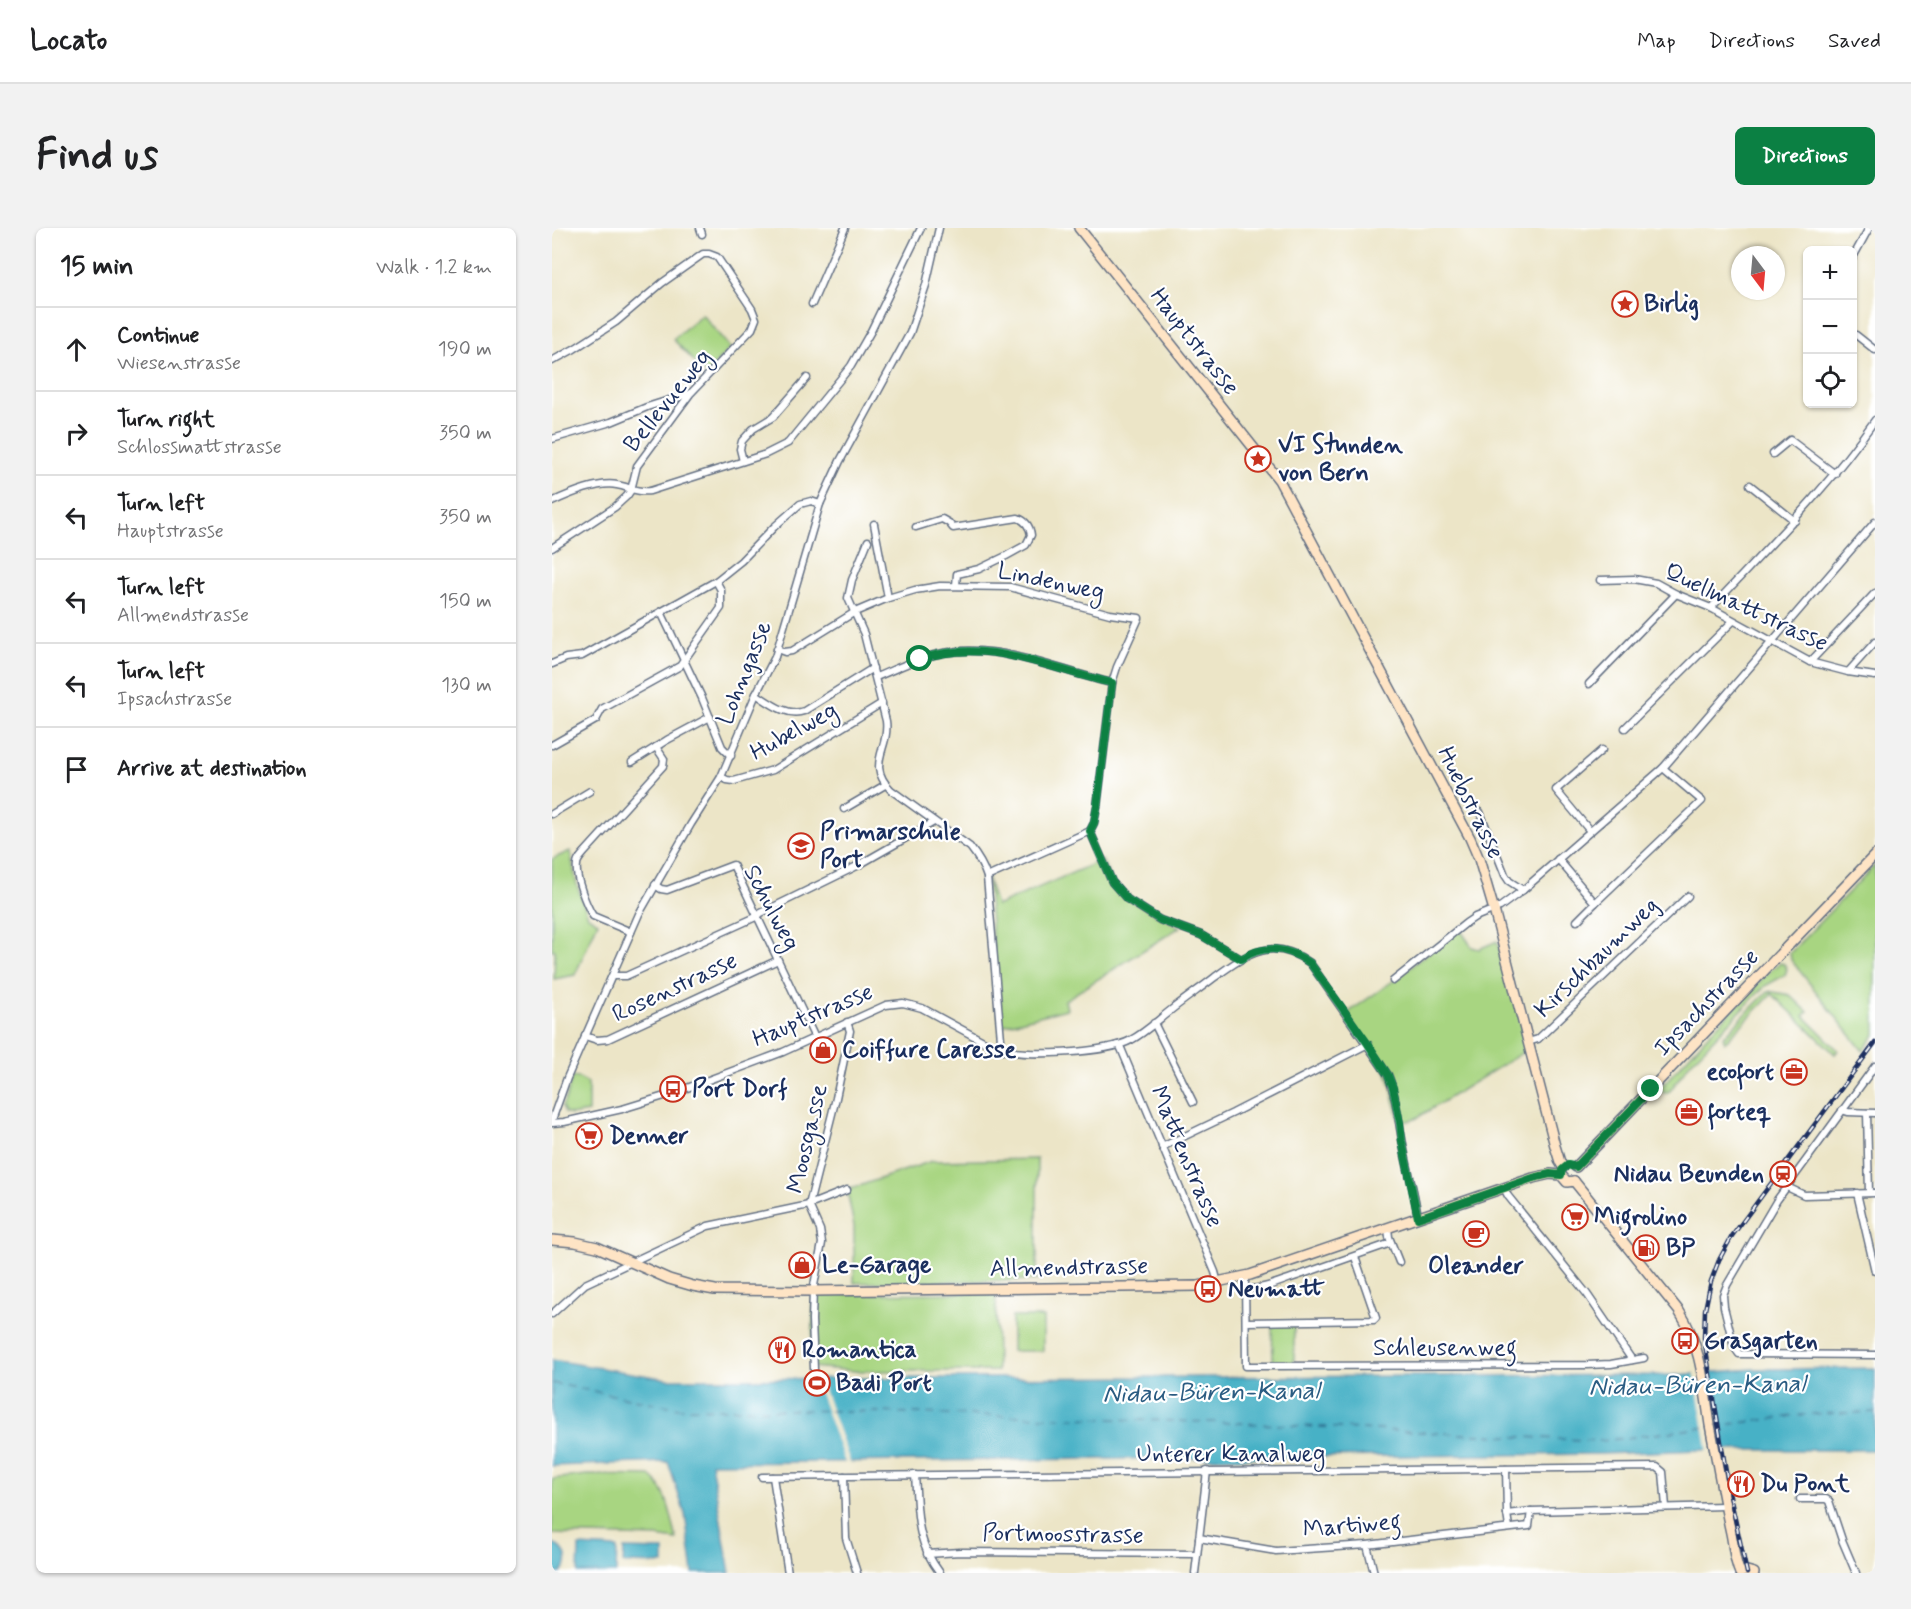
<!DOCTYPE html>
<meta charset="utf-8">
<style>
body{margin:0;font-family:Mynerve,sans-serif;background:#f2f2f2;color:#202124}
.controls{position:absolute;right:18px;top:18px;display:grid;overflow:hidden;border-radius:9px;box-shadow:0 2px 4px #0004}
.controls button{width:54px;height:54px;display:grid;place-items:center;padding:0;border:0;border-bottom:2px solid #e0e0e0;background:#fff;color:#202124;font:30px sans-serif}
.compass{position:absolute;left:1179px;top:18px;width:54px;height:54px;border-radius:50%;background:#fff;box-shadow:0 2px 4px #0004;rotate:164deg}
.stop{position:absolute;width:18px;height:18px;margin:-14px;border:4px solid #0b8043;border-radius:50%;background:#fff}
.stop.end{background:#0b8043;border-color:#fff;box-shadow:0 2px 6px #0008}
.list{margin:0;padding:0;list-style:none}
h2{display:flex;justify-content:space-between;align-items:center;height:78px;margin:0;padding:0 24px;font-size:26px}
h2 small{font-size:20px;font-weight:400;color:#757577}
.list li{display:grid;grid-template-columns:39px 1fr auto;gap:18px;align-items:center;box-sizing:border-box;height:84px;padding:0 24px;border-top:2px solid #e0e0e0}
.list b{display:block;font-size:22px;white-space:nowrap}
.list p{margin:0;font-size:20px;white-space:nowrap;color:#757577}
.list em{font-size:20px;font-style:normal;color:#757577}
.icon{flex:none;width:33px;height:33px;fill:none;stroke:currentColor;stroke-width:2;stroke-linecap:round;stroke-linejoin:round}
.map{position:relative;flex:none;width:1323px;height:1345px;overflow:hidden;border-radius:9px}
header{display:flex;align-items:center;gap:36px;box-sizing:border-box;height:84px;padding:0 30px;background:#fff;border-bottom:2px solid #e0e0e0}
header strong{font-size:28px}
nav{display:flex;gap:33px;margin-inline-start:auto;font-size:21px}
.intro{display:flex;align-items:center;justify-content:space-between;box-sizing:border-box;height:144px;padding:0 36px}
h1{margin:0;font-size:42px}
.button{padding:15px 27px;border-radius:9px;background:#0b8043;color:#fff;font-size:21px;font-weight:700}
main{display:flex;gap:36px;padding:0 36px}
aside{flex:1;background:#fff;border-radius:9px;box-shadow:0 2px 4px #0004}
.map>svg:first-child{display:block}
.green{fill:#a8d581;stroke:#628270;stroke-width:1.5}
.water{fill:#47b1c6;stroke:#317092;stroke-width:1.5}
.pier{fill:#ece5c7}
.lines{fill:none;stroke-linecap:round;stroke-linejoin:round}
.ferry{stroke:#2a5c82;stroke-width:1.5;stroke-dasharray:8 6;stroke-linecap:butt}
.street-casing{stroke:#646f83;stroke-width:9}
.secondary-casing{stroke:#646f83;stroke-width:12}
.street{stroke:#fff;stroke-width:6}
.secondary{stroke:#fee4c5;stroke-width:9}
.rail-casing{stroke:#1b2f5e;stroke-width:4.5}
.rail{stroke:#fff;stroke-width:2;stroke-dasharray:7;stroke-linecap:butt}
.route{stroke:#0b8043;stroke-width:8}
.labels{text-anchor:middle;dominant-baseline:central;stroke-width:4.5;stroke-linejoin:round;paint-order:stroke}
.poi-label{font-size:24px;font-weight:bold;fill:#1b2f5e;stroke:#fff;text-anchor:start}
.street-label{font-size:24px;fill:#1b2f5e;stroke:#fff}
.water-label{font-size:26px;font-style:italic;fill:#2a5c82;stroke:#fff}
</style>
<header>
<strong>Locato</strong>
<nav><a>Map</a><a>Directions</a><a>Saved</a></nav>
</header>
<div class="intro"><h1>Find us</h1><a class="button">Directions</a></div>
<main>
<aside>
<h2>15 min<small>Walk · 1.2 km</small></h2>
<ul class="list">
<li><svg class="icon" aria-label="ahead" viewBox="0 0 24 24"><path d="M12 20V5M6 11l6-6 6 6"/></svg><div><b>Continue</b><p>Wiesenstrasse</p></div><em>190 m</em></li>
<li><svg class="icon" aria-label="right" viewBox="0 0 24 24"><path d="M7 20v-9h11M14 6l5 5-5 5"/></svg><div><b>Turn right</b><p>Schlossmattstrasse</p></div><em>350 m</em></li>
<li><svg class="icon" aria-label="left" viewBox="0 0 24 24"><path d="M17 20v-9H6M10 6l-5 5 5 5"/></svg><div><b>Turn left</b><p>Hauptstrasse</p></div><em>350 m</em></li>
<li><svg class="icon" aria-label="left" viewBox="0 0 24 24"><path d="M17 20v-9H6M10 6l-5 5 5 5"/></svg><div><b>Turn left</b><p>Allmendstrasse</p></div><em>150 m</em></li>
<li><svg class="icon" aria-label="left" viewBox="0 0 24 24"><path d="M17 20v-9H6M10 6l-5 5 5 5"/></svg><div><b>Turn left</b><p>Ipsachstrasse</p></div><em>130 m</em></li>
<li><svg class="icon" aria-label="arrive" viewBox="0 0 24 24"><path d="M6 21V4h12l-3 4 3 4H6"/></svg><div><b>Arrive at destination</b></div></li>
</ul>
</aside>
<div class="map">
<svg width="1323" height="1345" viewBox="0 0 1323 1345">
<rect width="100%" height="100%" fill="#fff"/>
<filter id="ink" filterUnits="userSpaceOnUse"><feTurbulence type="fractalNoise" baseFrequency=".0167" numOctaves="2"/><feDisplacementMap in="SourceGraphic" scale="12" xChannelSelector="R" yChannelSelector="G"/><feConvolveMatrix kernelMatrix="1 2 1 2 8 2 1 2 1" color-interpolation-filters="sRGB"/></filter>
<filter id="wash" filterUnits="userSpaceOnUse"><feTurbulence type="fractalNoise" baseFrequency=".008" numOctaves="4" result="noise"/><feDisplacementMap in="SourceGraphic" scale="24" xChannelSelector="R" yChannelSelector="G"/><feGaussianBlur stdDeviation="1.35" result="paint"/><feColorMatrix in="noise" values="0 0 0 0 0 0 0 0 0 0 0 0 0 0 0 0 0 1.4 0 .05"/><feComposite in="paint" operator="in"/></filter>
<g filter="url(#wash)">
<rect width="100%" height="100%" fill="#ece5c7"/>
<g class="green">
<polygon points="150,86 178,120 154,146 121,111"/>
<polygon points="18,623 25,657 36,688 46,694 23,747 2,751 3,722 0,722 0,631"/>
<polygon points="550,632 560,654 575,671 628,699 513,772 515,781 448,798 435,649 444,678"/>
<polygon points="1323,637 1323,807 1311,823 1239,732 1238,725"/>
<polygon points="907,700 920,719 927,721 945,713 978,820 863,891 848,895 836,847 794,786 841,753"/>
<polygon points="1228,735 1232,736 1235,741 1233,747 1213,758 1138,835 1118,863 1113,865 1109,863 1108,860 1154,809 1221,740"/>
<polygon points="1216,763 1238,767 1256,784 1252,788 1286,822 1283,826 1220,766 1173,814 1171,809"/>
<polygon points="20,849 27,850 36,855 36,884 19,887 13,885 10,878 14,870"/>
<polygon points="485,931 485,1052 302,1055 302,998 295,962 380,933"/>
<polygon points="444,1065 445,1143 303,1143 260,1139 261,1066"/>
<rect x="460" y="1089" width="31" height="34"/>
<polygon points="720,1095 742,1095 742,1137 721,1136"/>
<path d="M35,1247L98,1248C117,1262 119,1291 125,1312L105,1309L0,1306V1251Z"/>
</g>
<g class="water">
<polygon points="0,1132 116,1151 1123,1147 1202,1141 1323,1140 1323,1222 1146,1222 1050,1226 159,1235 178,1345 141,1345 133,1286 116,1234 0,1238"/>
<path d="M0,1316C15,1320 19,1333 9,1345H0Z"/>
<polygon points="27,1318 65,1320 64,1345 26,1345"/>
<polygon points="72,1321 112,1322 112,1336 71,1335"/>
</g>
<g class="pier">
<polygon points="1158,1142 1172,1225 1156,1225 1142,1143"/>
<polygon points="262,1148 267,1148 299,1237 294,1237"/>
</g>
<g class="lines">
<g class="ferry">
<polyline points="0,1155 127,1180 293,1183 688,1195 1050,1213 1155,1199"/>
<polyline points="1163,1198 1258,1186 1323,1184"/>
</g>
</g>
</g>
<g filter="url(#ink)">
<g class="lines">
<g class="street-casing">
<g id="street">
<polyline points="148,0 150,6"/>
<polyline points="1300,31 1317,0"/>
<polyline points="260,76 293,0"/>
<polyline points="1304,107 1323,122"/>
<polyline points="0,133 22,121 64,94 110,55 151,26 157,26 165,29 200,81 204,91 200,101 138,166 85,238 79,262 75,268 63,279 0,320"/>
<polyline points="0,211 59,194 95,179 136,166"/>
<polyline points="1221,226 1238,212 1283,246"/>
<polyline points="191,233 188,221 190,213 201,201 221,189 255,150"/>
<polyline points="1198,257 1243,293"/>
<path d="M0,274C17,266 47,253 65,257C77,259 85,265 98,263L214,226L236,215L299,138L319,103L369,0"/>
<polyline points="322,296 336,370"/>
<path d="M364,299L390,291L397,295L401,300L466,290C474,293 478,299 479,307L474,317L454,328L427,341L405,346L404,357"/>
<path d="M316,313L300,352L296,370L312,406L334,493C338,521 313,536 339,562L418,619C426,629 431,637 435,649L450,823"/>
<polyline points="1048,352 1082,351 1104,355 1124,366 1159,380 1258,434 1296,444 1323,448"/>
<path d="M1159,380C1216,319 1275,261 1323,192"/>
<polyline points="109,384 150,470 170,519 179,528"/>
<polyline points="225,421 233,424 240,423 303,384 336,370 363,362 388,358 458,359 558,386 587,390 565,439 560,455 545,579 542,595 538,603"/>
<polyline points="1258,434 1323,365"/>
<polyline points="0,436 14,430 30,428 164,353 189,333 222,299 248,276 259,273 268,276"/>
<polyline points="1296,444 1323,414"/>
<path d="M324,449C339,443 355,435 371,430C436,408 498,441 560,455"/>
<polyline points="1037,456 1124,366"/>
<path d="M204,466C218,475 235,489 252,483L321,440"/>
<polyline points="1073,500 1181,393"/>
<polyline points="0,517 44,492 50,481 128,438 169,380 169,362 164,353"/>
<polyline points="80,534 115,512 158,489"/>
<polyline points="169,549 175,552 182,553 221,542 330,475"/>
<polyline points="292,581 333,557"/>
<polyline points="928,584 953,647 957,653 971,662"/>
<polyline points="0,586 38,563"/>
<polyline points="538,603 560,654 575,671 608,692 649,707 689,731"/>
<polyline points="1038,603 1004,562 1050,522"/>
<polyline points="1006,631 1043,675 1150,573 1111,540"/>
<polyline points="435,649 538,603"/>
<polyline points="103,657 109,661 115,662 181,637 263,810"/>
<polyline points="1025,693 1043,675"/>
<path d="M79,704L41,688C34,677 23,649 25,637C25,632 29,629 32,625L111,538L112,531L104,519"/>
<polyline points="61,748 74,748 206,688 209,685 305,638 382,594"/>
<polyline points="841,753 914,695 923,689 948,679 971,662 1111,540 1323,294"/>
<polyline points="602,795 641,874"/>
<polyline points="33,808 45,812 56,811 226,732"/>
<polyline points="976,814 986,811 1136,668"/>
<polyline points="568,818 663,1044 666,1055"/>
<polyline points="1323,838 1225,972 1175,1057 1171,1067 1172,1079 1182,1119 1187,1126 1323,1127"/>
<polyline points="1290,882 1296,884 1323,885"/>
<polyline points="1315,885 1317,965"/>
<polyline points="0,892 15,850 87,686 139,596 169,549 204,466 223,429 268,276 288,233 358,105 374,57 387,0"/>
<path d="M0,895L12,894L70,881L119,866L231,824L334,777L351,775L370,780L444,820C468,830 556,825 579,812C594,804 606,792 619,782C634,770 649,760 663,749C696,725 721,708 758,735L836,847C845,869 846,893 851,916C855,941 863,965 866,990"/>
<polyline points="610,919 681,885 816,816"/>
<polyline points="1235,959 1252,967 1323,965"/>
<polyline points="952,960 956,968 1035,1066 1080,1132"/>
<polyline points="1305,965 1323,1043"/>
<polyline points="836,1000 837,1009 847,1034"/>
<polyline points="693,1049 694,1138 1035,1137 1059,1136 1092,1130"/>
<path d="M694,1061C711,1062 729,1053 745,1048C777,1037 808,1026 839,1015"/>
<polyline points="0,1086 33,1056 156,998 257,977 295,962"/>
<polyline points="695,1094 822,1092 824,1090 803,1029"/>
<polyline points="262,1141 260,1092 261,1063 270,1015 268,1002 257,977 284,870 298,803 295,794"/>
<polyline points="954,1241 955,1286"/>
<path d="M363,1247C366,1286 363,1312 388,1345"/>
<polyline points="292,1248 294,1310 305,1345"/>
<polyline points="210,1249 1105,1239 1111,1244 1114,1279"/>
<polyline points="221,1249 236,1345"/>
<polyline points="1248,1271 1274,1271 1277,1273 1290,1312 1304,1345"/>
<polyline points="957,1299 955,1286 979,1283 1172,1278"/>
<polyline points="647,1310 724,1323 815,1317 977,1298 979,1283"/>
<polyline points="815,1317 822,1345"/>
<polyline points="375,1326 408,1324 645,1326"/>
<polyline points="643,1345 655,1243"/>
</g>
</g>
<g class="secondary-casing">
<g id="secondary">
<polyline points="527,0 727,252 918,610 927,631 942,682 1003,918 1008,934 1011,939"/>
<polyline points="1024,939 1323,627"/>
<path d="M1022,953L1127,1083C1149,1116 1152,1158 1158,1197C1165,1233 1171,1269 1179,1305C1182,1319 1182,1332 1188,1345"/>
<polyline points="0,1012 23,1014 45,1019 117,1051 141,1058 163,1062 261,1063 646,1058 698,1047 981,950 998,946 1009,947 1015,954 1022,953"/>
<polyline points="1188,1345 1195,1343 1202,1345"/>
</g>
</g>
<use href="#street" class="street"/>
<use href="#secondary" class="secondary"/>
<g class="rail-casing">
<polyline id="rail" points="1195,1345 1178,1268 1152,1110 1153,1082 1159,1053 1167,1032 1180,1008 1323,815"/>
</g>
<use href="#rail" class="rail"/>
</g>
</g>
<g class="lines" filter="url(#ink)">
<path class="route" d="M368,431C436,408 495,441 560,455L545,579L542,595L538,603L560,654L575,671L608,692L649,707L689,731C712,716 736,719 758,735L816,816L836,847L841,860L848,895L850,913L866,990L981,950L998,946L1009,947L1010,942L1016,937L1024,939L1099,861"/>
</g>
<defs>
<g id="sight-ring" transform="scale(1.35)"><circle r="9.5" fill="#fff" stroke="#c8321e" stroke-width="1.5"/><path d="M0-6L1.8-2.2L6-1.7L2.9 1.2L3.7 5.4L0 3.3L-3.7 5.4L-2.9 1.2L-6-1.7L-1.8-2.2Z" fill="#c8321e"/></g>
<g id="school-ring" transform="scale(1.35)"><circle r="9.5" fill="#fff" stroke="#c8321e" stroke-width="1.5"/><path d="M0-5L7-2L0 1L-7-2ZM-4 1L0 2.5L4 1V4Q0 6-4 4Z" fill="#c8321e"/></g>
<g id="shop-ring" transform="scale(1.35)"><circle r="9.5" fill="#fff" stroke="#c8321e" stroke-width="1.5"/><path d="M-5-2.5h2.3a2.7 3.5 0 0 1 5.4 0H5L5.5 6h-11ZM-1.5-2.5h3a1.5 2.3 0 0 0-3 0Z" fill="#c8321e"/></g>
<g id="office-ring" transform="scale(1.35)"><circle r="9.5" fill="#fff" stroke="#c8321e" stroke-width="1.5"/><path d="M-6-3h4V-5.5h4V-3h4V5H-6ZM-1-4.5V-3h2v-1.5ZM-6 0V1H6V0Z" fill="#c8321e"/></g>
<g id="bus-ring" transform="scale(1.35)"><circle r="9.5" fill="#fff" stroke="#c8321e" stroke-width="1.5"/><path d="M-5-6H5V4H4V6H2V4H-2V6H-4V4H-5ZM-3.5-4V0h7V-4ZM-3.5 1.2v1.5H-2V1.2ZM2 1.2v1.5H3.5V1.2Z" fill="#c8321e"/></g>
<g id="supermarket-ring" transform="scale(1.35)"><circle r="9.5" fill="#fff" stroke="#c8321e" stroke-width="1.5"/><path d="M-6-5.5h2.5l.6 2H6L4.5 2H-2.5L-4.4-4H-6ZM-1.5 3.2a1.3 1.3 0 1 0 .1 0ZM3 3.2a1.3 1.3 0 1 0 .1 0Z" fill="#c8321e"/></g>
<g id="station-ring" transform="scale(1.35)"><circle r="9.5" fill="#fff" stroke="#c8321e" stroke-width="1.5"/><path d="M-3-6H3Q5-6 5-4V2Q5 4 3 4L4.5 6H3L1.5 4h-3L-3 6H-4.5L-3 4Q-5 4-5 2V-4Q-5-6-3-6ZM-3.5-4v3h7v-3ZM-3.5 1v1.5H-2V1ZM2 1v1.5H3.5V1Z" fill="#c8321e"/></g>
<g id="cafe-ring" transform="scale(1.35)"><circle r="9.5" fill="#fff" stroke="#c8321e" stroke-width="1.5"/><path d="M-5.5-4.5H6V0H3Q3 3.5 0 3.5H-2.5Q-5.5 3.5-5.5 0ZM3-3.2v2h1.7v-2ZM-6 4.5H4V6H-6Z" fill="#c8321e"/></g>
<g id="fuel-ring" transform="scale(1.35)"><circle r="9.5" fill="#fff" stroke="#c8321e" stroke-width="1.5"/><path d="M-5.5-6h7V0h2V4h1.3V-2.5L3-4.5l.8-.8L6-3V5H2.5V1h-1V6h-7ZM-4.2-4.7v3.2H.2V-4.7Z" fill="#c8321e"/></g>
<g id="restaurant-ring" transform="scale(1.35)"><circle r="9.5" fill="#fff" stroke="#c8321e" stroke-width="1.5"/><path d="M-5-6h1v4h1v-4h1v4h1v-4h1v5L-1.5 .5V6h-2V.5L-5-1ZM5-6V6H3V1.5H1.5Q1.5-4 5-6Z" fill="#c8321e"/></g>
<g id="stadium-ring" transform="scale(1.35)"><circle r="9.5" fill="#fff" stroke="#c8321e" stroke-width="1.5"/><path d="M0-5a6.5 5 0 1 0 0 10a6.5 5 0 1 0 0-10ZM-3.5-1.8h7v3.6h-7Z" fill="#c8321e"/></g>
</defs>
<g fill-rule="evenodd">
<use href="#sight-ring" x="1073" y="76"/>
<use href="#sight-ring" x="706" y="231"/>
<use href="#school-ring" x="249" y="618"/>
<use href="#shop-ring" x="271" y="822"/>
<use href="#office-ring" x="1242" y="844"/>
<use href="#bus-ring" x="121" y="861"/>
<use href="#office-ring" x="1137" y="884"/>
<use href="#supermarket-ring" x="37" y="908"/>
<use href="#station-ring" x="1231" y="946"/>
<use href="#supermarket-ring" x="1023" y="989"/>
<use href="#cafe-ring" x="924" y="1006"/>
<use href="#fuel-ring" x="1094" y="1020"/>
<use href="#shop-ring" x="250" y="1037"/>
<use href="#bus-ring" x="656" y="1061"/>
<use href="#bus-ring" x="1133" y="1113"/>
<use href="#restaurant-ring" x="230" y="1122"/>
<use href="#stadium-ring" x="265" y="1155"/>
<use href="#restaurant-ring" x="1189" y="1256"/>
</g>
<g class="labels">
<g class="poi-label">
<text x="1092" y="76">Birlig</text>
<text x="726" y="217">VI Stunden<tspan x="726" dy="28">von Bern</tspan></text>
<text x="268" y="604">Primarschule<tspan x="268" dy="28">Port</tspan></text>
<text x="290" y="822">Coiffure Caresse</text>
<text x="1222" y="844" text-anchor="end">ecofort</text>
<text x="140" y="861">Port Dorf</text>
<text x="1156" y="884">forteq</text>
<text x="57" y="908">Denner</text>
<text x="1212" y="946" text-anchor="end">Nidau Beunden</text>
<text x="1042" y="989">Migrolino</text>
<text x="1114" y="1020">BP</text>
<text x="270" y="1037">Le-Garage</text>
<text x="924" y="1038" text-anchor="middle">Oleander</text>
<text x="676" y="1061">Neumatt</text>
<text x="1152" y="1113">Grasgarten</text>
<text x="250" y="1122">Romantica</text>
<text x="284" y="1155">Badi Port</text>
<text x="1208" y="1256">Du Pont</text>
</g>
<g class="street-label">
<text transform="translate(642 114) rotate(52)">Hauptstrasse</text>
<text transform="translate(116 173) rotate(-51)">Bellevueweg</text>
<text transform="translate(499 354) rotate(12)">Lindenweg</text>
<text transform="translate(1194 380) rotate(25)">Quellmattstrasse</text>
<text transform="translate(193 445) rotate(-68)">Lohngasse</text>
<text transform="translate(242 504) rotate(-29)">Hubelweg</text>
<text transform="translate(918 575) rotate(64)">Huebstrasse</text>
<text transform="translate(219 680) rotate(62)">Schulweg</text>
<text transform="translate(1045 730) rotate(-44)">Kirschbaumweg</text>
<text transform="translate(123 760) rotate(-25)">Rosenstrasse</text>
<text transform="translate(1155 775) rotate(-46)">Ipsachstrasse</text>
<text transform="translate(261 788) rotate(-23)">Hauptstrasse</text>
<text transform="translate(256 911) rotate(-77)">Moosgasse</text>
<text transform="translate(634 929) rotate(67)">Mattenstrasse</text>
<text transform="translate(517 1040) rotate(-1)">Allmendstrasse</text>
<text x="893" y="1120">Schleusenweg</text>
<text x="679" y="1226">Unterer Kanalweg</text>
<text transform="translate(800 1298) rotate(-5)">Martiweg</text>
<text transform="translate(511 1307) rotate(1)">Portmoosstrasse</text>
</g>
<g class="water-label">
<text transform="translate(1145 1158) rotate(-1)">Nidau-Büren-Kanal</text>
<text transform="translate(659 1165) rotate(-1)">Nidau-Büren-Kanal</text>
</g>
</g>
</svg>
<div class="controls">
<button>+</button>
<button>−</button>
<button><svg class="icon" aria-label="locate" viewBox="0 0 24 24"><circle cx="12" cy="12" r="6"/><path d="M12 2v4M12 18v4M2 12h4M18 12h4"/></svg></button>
</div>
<svg class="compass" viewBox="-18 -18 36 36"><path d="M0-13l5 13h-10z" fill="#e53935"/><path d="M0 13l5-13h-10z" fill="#757577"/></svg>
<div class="stop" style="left:368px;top:431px"></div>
<div class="stop end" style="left:1099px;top:861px"></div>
</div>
</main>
